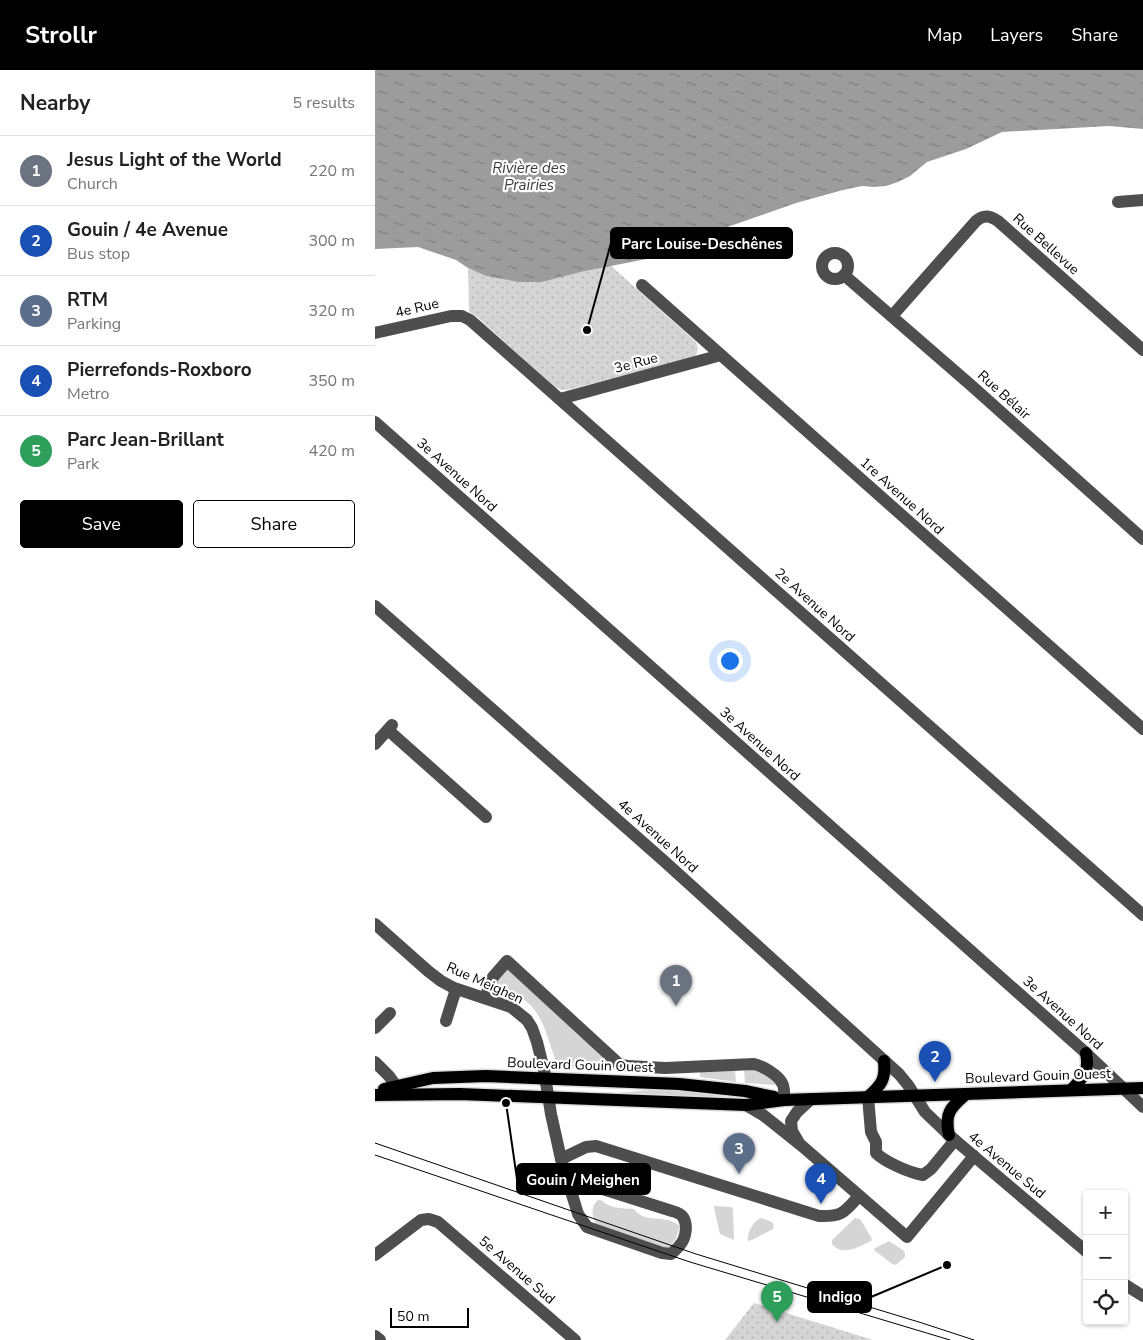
<!DOCTYPE html>
<meta charset="utf-8">
<style>
body{margin:0;font-family:"Nunito Sans",sans-serif;background:#f2f2f2;color:#222}
.controls{position:absolute;right:15px;bottom:15px;display:grid;overflow:hidden;border-radius:5px;box-shadow:0 1px 4px #0004}
.controls button{width:45px;height:45px;display:grid;place-items:center;padding:0;border:0;border-bottom:1px solid #e0e0e0;background:#fff;color:#222;font:25px sans-serif}
.scale{position:absolute;left:15px;bottom:12px;width:79px;box-sizing:border-box;padding-left:5px;border:2px solid #000;border-top:0;font-size:14px;line-height:18px;white-space:nowrap;color:#000;-webkit-text-stroke:4px #fff;paint-order:stroke}
.you{position:absolute;left:354px;top:590px;width:18px;height:18px;margin:-12px;border:4px solid #fff;border-radius:50%;background:#1a73e8;box-shadow:0 0 0 8px #1a73e833}
.badge{display:grid;place-items:center;width:32px;height:32px;border-radius:50%;background:#000;color:#fff;font-size:16px;font-weight:700}
.pin{position:absolute;translate:-50% -41px;filter:drop-shadow(0 1px 2px #0008)}
.pin::after{content:'';position:absolute;top:26px;width:18px;height:15px;background:inherit;clip-path:polygon(0 0,100% 0,50% 100%)}
.list{margin:0;padding:0;list-style:none}
h2{display:flex;justify-content:space-between;align-items:center;height:65px;margin:0;padding:0 20px;font-size:21px}
h2 small{font-size:16px;font-weight:400;color:#767676}
.list li{display:grid;grid-template-columns:32px 1fr auto;gap:15px;align-items:center;box-sizing:border-box;height:70px;padding:0 20px;border-top:1px solid #e0e0e0}
.list b{display:block;font-size:19px;white-space:nowrap}
.list p{margin:0;font-size:16px;white-space:nowrap;color:#767676}
.list em{font-size:16px;font-style:normal;color:#767676}
.actions{display:flex;gap:10px;padding:15px 20px}
.actions a{flex:1;padding:11px 0;border:1px solid #000;border-radius:5px;text-align:center;font-size:18px;color:#000}
.actions .main{background:#000;color:#fff}
.icon{flex:none;width:28px;height:28px;fill:none;stroke:currentColor;stroke-width:2;stroke-linecap:round;stroke-linejoin:round}
.map{position:relative;flex:none;width:768px;height:1270px;overflow:hidden}
header{display:flex;align-items:center;gap:30px;box-sizing:border-box;height:70px;padding:0 25px;background:#000;color:#fff}
header strong{font-size:24px}
nav{display:flex;gap:28px;margin-inline-start:auto;font-size:18px}
main{display:flex}
aside{flex:1;background:#fff}
.map>svg:first-child{display:block}
.green{fill:#d5d5d5}
.park{fill:url(#park-dots)}
.water{fill:url(#water-ripples)}
.lines{fill:none;stroke-linecap:round;stroke-linejoin:round}
.major-casing{stroke:#dbdbdb;stroke-width:15}
.minor{stroke:#4e4e4e;stroke-width:12}
.major{stroke:#000;stroke-width:12}
.tram{stroke:#000;stroke-width:1}
.labels{text-anchor:middle;dominant-baseline:central;stroke-width:4.5;stroke-linejoin:round;paint-order:stroke}
.street-label{font-size:14px;fill:#000;stroke:#fff}
.water-label{font-size:15px;font-style:italic;fill:#3d3d3d;stroke:#fff}
.leader{fill:none;stroke:#000;stroke-width:2}
.callout-dot{fill:#000;stroke:#fff;stroke-width:2}
.callout{fill:#000;stroke:#000;stroke-width:2}
.callout-label{font-size:15px;text-anchor:middle;font-weight:bold;fill:#fff}
</style>
<header>
<strong>Strollr</strong>
<nav><a>Map</a><a>Layers</a><a>Share</a></nav>
</header>
<main>
<aside>
<h2>Nearby<small>5 results</small></h2>
<ul class="list">
<li><span class="badge" style="background:#6b7280">1</span><div><b>Jesus Light of the World</b><p>Church</p></div><em>220 m</em></li>
<li><span class="badge" style="background:#1a4fb4">2</span><div><b>Gouin / 4e Avenue</b><p>Bus stop</p></div><em>300 m</em></li>
<li><span class="badge" style="background:#5c6f8a">3</span><div><b>RTM</b><p>Parking</p></div><em>320 m</em></li>
<li><span class="badge" style="background:#1a4fb4">4</span><div><b>Pierrefonds-Roxboro</b><p>Metro</p></div><em>350 m</em></li>
<li><span class="badge" style="background:#2e9e5b">5</span><div><b>Parc Jean-Brillant</b><p>Park</p></div><em>420 m</em></li>
</ul>
<div class="actions"><a class="main">Save</a><a>Share</a></div>
</aside>
<div class="map">
<svg width="768" height="1270" viewBox="0 0 768 1270">
<defs>
<pattern id="park-dots" width="8" height="8" patternUnits="userSpaceOnUse" patternTransform="scale(1.25)"><rect width="8" height="8" fill="#d5d5d5"/><path d="M2 2h.1M6 6h.1" fill="none" stroke="#b5b5b5" stroke-width="1.8" stroke-linecap="round"/></pattern>
<pattern id="water-ripples" width="26" height="14" patternUnits="userSpaceOnUse" patternTransform="scale(1.25)"><rect width="26" height="14" fill="#9c9c9c"/><path d="M2 4q2-2 4 0t4 0M15 11q2-2 4 0t4 0" fill="none" stroke="#7d7d7d"/></pattern>
</defs>
<rect width="100%" height="100%" fill="#fff"/>
<g class="green">
<path d="M132,896L239,995V999L192,997L182,993C172,970 169,941 146,928C138,923 128,920 120,917L123,908Z"/>
<polygon points="369,999 385,1000 400,1013 400,1015 370,1013"/>
<polygon points="360,1000 361,1012 325,1007 325,1002"/>
<polygon points="286,1019 350,1025 349,1027 241,1023"/>
<path d="M223,1130H226C236,1139 245,1138 259,1139C270,1155 291,1143 304,1156C304,1165 299,1173 292,1179L222,1157C218,1148 214,1138 223,1130Z"/>
<polygon points="339,1136 356,1137 358,1139 359,1170 345,1164 339,1138"/>
<path d="M386,1148L397,1152L399,1156L398,1159L377,1170L373,1171C371,1164 379,1150 386,1148Z"/>
<path d="M480,1148L485,1149L496,1167L497,1169L496,1171C483,1177 468,1187 457,1174V1170Z"/>
<polygon points="514,1171 528,1180 530,1183 530,1187 521,1195 517,1194 499,1180 500,1178"/>
</g>
<g class="park">
<polygon points="235,195 321,272 323,279 321,285 317,288 192,320 186,320 180,317 102,247 94,242 93,198 111,206 167,212 210,201"/>
<polygon points="379,1233 498,1270 350,1270"/>
</g>
<polygon class="water" points="0,0 768,0 768,59 734,56 627,62 591,79 552,92 535,106 523,112 511,116 499,117 487,116 468,120 421,133 341,161 282,187 210,201 167,212 144,212 111,206 93,198 81,190 43,177 0,179"/>
<g class="lines">
<g class="major-casing">
<g id="major">
<polyline points="9,1019 58,1008 111,1006 304,1014 370,1021 399,1027"/>
<path d="M696,1020C708,1007 715,1002 711,983"/>
<polyline points="0,1025 85,1024 371,1035 409,1030 768,1018"/>
<path d="M493,1027C506,1015 511,1010 509,991"/>
<path d="M574,1065C569,1043 576,1037 591,1024"/>
</g>
</g>
<g class="minor">
<polyline points="743,132 768,130"/>
<circle cx="460" cy="196" r="13"/>
<polyline points="469,205 598,317 768,469"/>
<polyline points="267,215 768,659"/>
<path d="M517,246L601,151C609,144 615,146 623,151L768,280"/>
<polyline points="0,263 76,246 87,246 95,250 768,845"/>
<polyline points="185,329 346,285"/>
<polyline points="0,352 711,983 768,1037"/>
<polyline points="0,536 289,791 524,1004 533,1015 550,1042 574,1065 712,1182"/>
<polyline points="13,660 111,747"/>
<polyline points="0,674 17,655"/>
<path d="M0,854L53,901L66,911L79,918L136,937L152,950L157,958L162,972L169,1000L176,1044L186,1089L203,1144L212,1157L287,1183L296,1184C299,1181 303,1178 305,1175C311,1168 313,1155 308,1147C306,1144 301,1142 297,1141L193,1108"/>
<path d="M110,928L118,907L132,891L244,994L253,996L290,998L379,994C388,996 403,1005 407,1013C410,1017 409,1025 409,1030"/>
<polyline points="71,951 81,919"/>
<polyline points="0,958 15,943"/>
<polyline points="0,992 14,1006 21,1016"/>
<path d="M493,1027L496,1062L501,1072V1083C510,1092 535,1103 548,1105L556,1099L580,1070"/>
<polyline points="371,1035 388,1045 427,1076 532,1167 599,1086"/>
<polyline points="423,1071 417,1061 416,1051 422,1042 436,1029"/>
<path d="M186,1089L211,1077L221,1076L444,1146C468,1147 469,1142 484,1126"/>
<polyline points="0,1185 46,1150 54,1149 63,1152 200,1270"/>
<polyline points="749,1214 768,1226"/>
<polyline points="0,1266 5,1270"/>
</g>
<use href="#major" class="major"/>
<g class="tram">
<polyline points="0,1073 321,1184 547,1253 599,1270"/>
<polyline points="0,1085 315,1192 575,1270"/>
</g>
</g>
<g class="labels">
<g class="street-label">
<text transform="translate(671 174) rotate(42)">Rue Bellevue</text>
<text transform="translate(42 238) rotate(-13)">4e Rue</text>
<text transform="translate(261 293) rotate(-15)">3e Rue</text>
<text transform="translate(629 325) rotate(42)">Rue Bélair</text>
<text transform="translate(82 405) rotate(42)">3e Avenue Nord</text>
<text transform="translate(527 426) rotate(42)">1re Avenue Nord</text>
<text transform="translate(440 535) rotate(42)">2e Avenue Nord</text>
<text transform="translate(385 674) rotate(42)">3e Avenue Nord</text>
<text transform="translate(283 766) rotate(42)">4e Avenue Nord</text>
<text transform="translate(110 913) rotate(24)">Rue Meighen</text>
<text transform="translate(688 943) rotate(42)">3e Avenue Nord</text>
<text transform="translate(205 995) rotate(2)">Boulevard Gouin Ouest</text>
<text transform="translate(663 1006) rotate(-2)">Boulevard Gouin Ouest</text>
<text transform="translate(632 1095) rotate(40)">4e Avenue Sud</text>
<text transform="translate(142 1200) rotate(41)">5e Avenue Sud</text>
</g>
<g class="water-label">
<text x="154" y="98">Rivière des<tspan x="154" dy="17">Prairies</tspan></text>
</g>
</g>
<path class="leader" d="M212 260L236 173M131 1033L142 1109M572 1195L496 1227"/>
<g class="callout-dot">
<circle cx="212" cy="260" r="5"/>
<circle cx="131" cy="1033" r="5"/>
<circle cx="572" cy="1195" r="5"/>
</g>
<g class="callout">
<rect x="236" y="158" width="181" height="30" rx="5"/>
<rect x="142" y="1094" width="133" height="30" rx="5"/>
<rect x="433" y="1212" width="63" height="30" rx="5"/>
</g>
<g class="callout-label">
<text x="327" y="179">Parc Louise-Deschênes</text>
<text x="208" y="1115">Gouin / Meighen</text>
<text x="465" y="1232">Indigo</text>
</g>
</svg>
<div class="controls">
<button>+</button>
<button>−</button>
<button><svg class="icon" aria-label="locate" viewBox="0 0 24 24"><circle cx="12" cy="12" r="6"/><path d="M12 2v4M12 18v4M2 12h4M18 12h4"/></svg></button>
</div>
<div class="scale">50 m</div>
<div class="you"></div>
<div class="pin badge" style="left:301px;top:936px;background:#6b7280">1</div>
<div class="pin badge" style="left:560px;top:1012px;background:#1a4fb4">2</div>
<div class="pin badge" style="left:364px;top:1104px;background:#5c6f8a">3</div>
<div class="pin badge" style="left:446px;top:1134px;background:#1a4fb4">4</div>
<div class="pin badge" style="left:402px;top:1252px;background:#2e9e5b">5</div>
</div>
</main>
